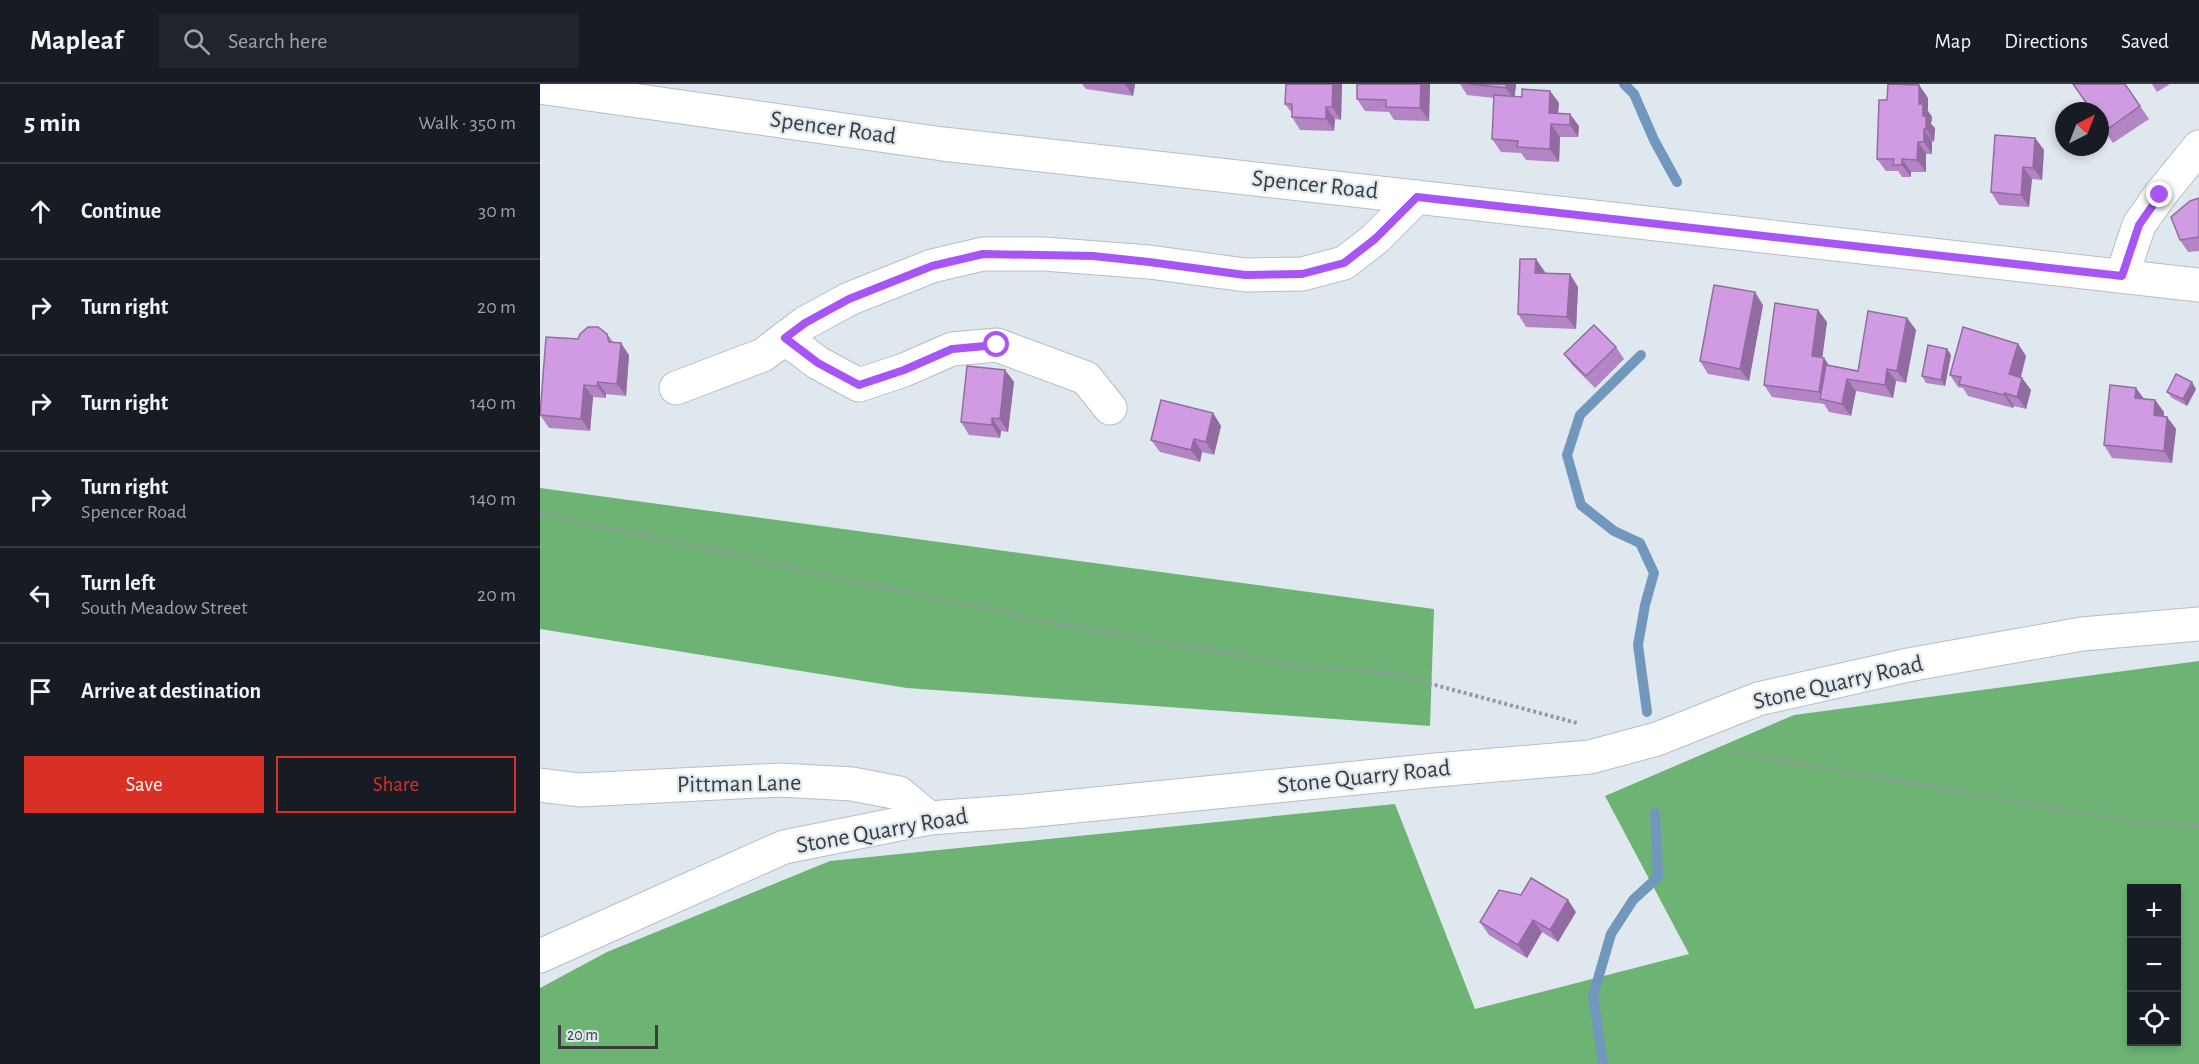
<!DOCTYPE html>
<meta charset="utf-8">
<style>
body{margin:0;font-family:"Alegreya Sans",sans-serif;background:#20242c;color:#f1f3f6}
.controls{position:absolute;right:18px;bottom:18px;display:grid;overflow:hidden;border-radius:0px;box-shadow:0 3px 9px #0003}
.controls button{width:54px;height:54px;display:grid;place-items:center;padding:0;border:0;border-bottom:2px solid #363941;background:#171b24;color:#f1f3f6;font:30px sans-serif}
.compass{position:absolute;left:1515px;top:18px;width:54px;height:54px;border-radius:50%;background:#171b24;box-shadow:0 3px 9px #0003;rotate:42deg}
.scale{position:absolute;left:18px;bottom:15px;width:100px;box-sizing:border-box;padding-left:6px;border:3px solid #3a3d40;border-top:0;font-size:16px;line-height:21px;white-space:nowrap;color:#3a3d40;-webkit-text-stroke:4px #dfe8ee;paint-order:stroke}
.stop{position:absolute;width:18px;height:18px;margin:-14px;border:4px solid #a855f7;border-radius:50%;background:#fff}
.stop.end{background:#a855f7;border-color:#fff;box-shadow:0 2px 6px #0008}
.list{margin:0;padding:0;list-style:none}
h2{display:flex;justify-content:space-between;align-items:center;height:78px;margin:0;padding:0 24px;font-size:26px}
h2 small{font-size:20px;font-weight:400;color:#9ea1a6}
.list li{display:grid;grid-template-columns:39px 1fr auto;gap:18px;align-items:center;box-sizing:border-box;height:96px;padding:0 24px;border-top:2px solid #363941}
.list b{display:block;font-size:22px;white-space:nowrap}
.list p{margin:0;font-size:20px;white-space:nowrap;color:#9ea1a6}
.list em{font-size:20px;font-style:normal;color:#9ea1a6}
.actions{display:flex;gap:12px;padding:18px 24px}
.actions a{flex:1;padding:14px 0;border:2px solid #d93025;border-radius:0px;text-align:center;font-size:21px;color:#d93025}
.actions .main{background:#d93025;color:#fff}
.icon{flex:none;width:33px;height:33px;fill:none;stroke:currentColor;stroke-width:2;stroke-linecap:round;stroke-linejoin:round}
.map{position:relative;flex:none;width:1659px;height:980px;overflow:hidden}
header{display:flex;align-items:center;gap:36px;box-sizing:border-box;height:84px;padding:0 30px;background:#171b24;border-bottom:2px solid #363941}
header strong{font-size:28px}
nav{display:flex;gap:33px;margin-inline-start:auto;font-size:21px}
.search{width:420px;height:54px;background:#20242c;display:flex;align-items:center;gap:15px;box-sizing:border-box;padding:0 21px;border-radius:0px;color:#9ea1a6;font-size:22px}
main{display:flex}
aside{flex:1;background:#171b24}
.map>svg:first-child{display:block}
.forest{fill:#6db474;fill-rule:evenodd}
.lines{fill:none;stroke-linecap:round;stroke-linejoin:round}
.stream{stroke:#7297bd;stroke-width:10}
.minor-casing{stroke:#b5bec4;stroke-width:35}
.tertiary-casing{stroke:#b5bec4;stroke-width:35}
.path{stroke:#939a9e;stroke-width:4;stroke-dasharray:3 3;stroke-linecap:butt}
.minor{stroke:#fff;stroke-width:33}
.tertiary{stroke:#fff;stroke-width:33}
.wall{fill:#b485c4}
.shaded-wall{fill:#926ca0}
.building{fill:#d19be4;stroke:#926ca0;stroke-width:1.5}
.route{stroke:#a855f7;stroke-width:8}
.labels{text-anchor:middle;dominant-baseline:central;stroke-width:4.5;stroke-linejoin:round;paint-order:stroke}
.street-label{font-size:24px;fill:#3a3d40;stroke:#dfe8ee}
</style>
<header>
<strong>Mapleaf</strong>
<div class="search"><svg class="icon" aria-label="search" viewBox="0 0 24 24"><circle cx="10" cy="10" r="6"/><path d="M15 15l6 6"/></svg>Search here</div>
<nav><a>Map</a><a>Directions</a><a>Saved</a></nav>
</header>
<main>
<aside>
<h2>5 min<small>Walk · 350 m</small></h2>
<ul class="list">
<li><svg class="icon" aria-label="ahead" viewBox="0 0 24 24"><path d="M12 20V5M6 11l6-6 6 6"/></svg><div><b>Continue</b></div><em>30 m</em></li>
<li><svg class="icon" aria-label="right" viewBox="0 0 24 24"><path d="M7 20v-9h11M14 6l5 5-5 5"/></svg><div><b>Turn right</b></div><em>20 m</em></li>
<li><svg class="icon" aria-label="right" viewBox="0 0 24 24"><path d="M7 20v-9h11M14 6l5 5-5 5"/></svg><div><b>Turn right</b></div><em>140 m</em></li>
<li><svg class="icon" aria-label="right" viewBox="0 0 24 24"><path d="M7 20v-9h11M14 6l5 5-5 5"/></svg><div><b>Turn right</b><p>Spencer Road</p></div><em>140 m</em></li>
<li><svg class="icon" aria-label="left" viewBox="0 0 24 24"><path d="M17 20v-9H6M10 6l-5 5 5 5"/></svg><div><b>Turn left</b><p>South Meadow Street</p></div><em>20 m</em></li>
<li><svg class="icon" aria-label="arrive" viewBox="0 0 24 24"><path d="M6 21V4h12l-3 4 3 4H6"/></svg><div><b>Arrive at destination</b></div></li>
</ul>
<div class="actions"><a class="main">Save</a><a>Share</a></div>
</aside>
<div class="map">
<svg width="1659" height="980" viewBox="0 0 1659 980">
<rect width="100%" height="100%" fill="#dfe8ee"/>
<g class="forest">
<polygon points="0,404 894,525 890,642 367,604 0,545"/>
<path d="M1659,577V980H0V904L67,868L290,777L855,720L935,925L1149,870L1065,712L1254,631ZM1592,804H1636V958H1592Z"/>
</g>
<g class="lines">
<g class="stream">
<polyline points="1084,0 1094,10 1114,56 1137,98"/>
<polyline points="1101,271 1040,331 1027,371 1041,421 1074,447 1100,459 1114,489 1105,521 1098,561 1107,628"/>
<polyline points="1063,980 1053,912 1071,850 1093,816 1118,793 1115,729"/>
</g>
<g class="minor-casing">
<g id="minor">
<polyline points="0,3 403,60 1659,201"/>
<polyline points="1582,192 1599,141 1620,111 1659,63"/>
<polyline points="247,259 245,254 278,279 319,301 364,286 412,265 457,261 546,294 570,324"/>
<polyline points="136,304 223,271 265,239 309,215 392,182 443,170 504,170 609,178 705,191 762,190 804,179 835,155 877,113"/>
<polyline points="0,701 40,706 240,696 312,700 359,709 389,734"/>
</g>
</g>
<g class="tertiary-casing">
<polyline id="tertiary" points="0,872 244,763 389,734 485,727 896,686 1050,673 1117,655 1218,615 1368,581 1542,550 1659,540"/>
</g>
<g class="path">
<polyline points="0,429 498,536 770,584 818,585 854,590 1037,639"/>
<polyline points="1183,666 1581,736 1659,742"/>
</g>
<use href="#minor" class="minor"/>
<use href="#tertiary" class="tertiary"/>
</g>
<g class="wall">
<polygon points="542,0 595,0 593,12 546,5"/>
<polygon points="746,0 802,0 801,36 795,35 794,47 760,46 752,33 752,29 745,20"/>
<polygon points="890,0 889,37 854,36 849,28 825,27 817,15"/>
<polygon points="920,0 976,0 975,13 982,13 1010,7 1019,19 1018,29 1039,42 1038,53 1020,53 1019,78 986,76 981,69 961,68 952,55 954,14 927,11"/>
<polygon points="1585,0 1609,35 1573,59 1560,40"/>
<polygon points="1612,0 1630,0 1617,8"/>
<polygon points="1379,1 1388,14 1388,27 1392,33 1391,40 1395,44 1394,58 1392,57 1392,70 1386,70 1386,88 1371,88 1371,93 1362,93 1358,87 1346,87 1337,75 1347,16"/>
<polygon points="1495,54 1504,66 1502,96 1492,95 1489,123 1459,121 1451,108"/>
<polygon points="1659,114 1659,167 1648,168 1640,156"/>
<polygon points="1005,188 1005,189 1038,203 1036,245 986,243 978,230"/>
<polygon points="1223,221 1209,297 1168,290 1160,277"/>
<polygon points="1367,234 1376,246 1366,299 1356,297 1353,314 1316,307 1311,332 1289,328 1284,320 1232,313 1224,301 1287,238 1282,273 1284,274 1289,282 1318,287"/>
<polygon points="67,250 73,258 89,271 86,312 66,310 66,314 53,313 50,347 9,344 0,331"/>
<polygon points="1478,260 1486,272 1481,293 1491,306 1486,325 1474,322 1473,324 1428,312 1423,304 1418,303 1410,291"/>
<polygon points="1076,263 1084,275 1055,304 1033,282 1024,270"/>
<polygon points="1407,265 1411,271 1405,302 1386,299 1382,292"/>
<polygon points="465,286 474,298 468,348 461,347 460,354 429,351 421,338"/>
<polygon points="1656,305 1647,322 1632,314 1627,308"/>
<polygon points="1604,315 1615,316 1624,328 1624,332 1627,333 1636,345 1632,379 1572,374 1564,361"/>
<polygon points="673,329 681,342 674,371 662,368 660,378 620,368 611,356"/>
<polygon points="1036,828 1018,858 1002,848 987,874 949,851 940,838"/>
</g>
<g class="shaded-wall">
<polygon points="585,0 595,0 593,12"/>
<polygon points="793,0 802,0 801,36 792,23"/>
<polygon points="881,0 890,0 889,37 880,24"/>
<polygon points="966,0 976,0 974,16 966,4"/>
<polygon points="1379,1 1388,14 1388,27 1392,33 1391,40 1395,44 1394,58 1386,45 1379,20"/>
<polygon points="1010,7 1019,19 1017,41 1009,29"/>
<polygon points="786,23 795,35 794,47 786,35"/>
<polygon points="1030,30 1039,42 1038,53 1030,41"/>
<polygon points="1011,40 1020,53 1019,78 1010,65"/>
<polygon points="1384,45 1392,57 1392,70 1384,58"/>
<polygon points="1495,54 1504,66 1502,96 1493,84"/>
<polygon points="1378,58 1386,70 1386,88 1377,76"/>
<polygon points="1362,75 1371,88 1371,93 1362,81"/>
<polygon points="1483,83 1492,95 1489,123 1481,111"/>
<polygon points="996,175 1005,188 1004,201 995,189"/>
<polygon points="1030,190 1038,203 1036,245 1027,233"/>
<polygon points="1215,208 1223,221 1209,297 1200,285"/>
<polygon points="1278,226 1287,238 1281,284 1272,272"/>
<polygon points="1367,234 1376,246 1366,299 1357,287"/>
<polygon points="81,259 89,271 86,312 77,300"/>
<polygon points="1478,260 1486,272 1478,303 1469,290"/>
<polygon points="1407,265 1411,271 1405,302 1401,296"/>
<polygon points="1284,274 1292,286 1285,316 1279,308"/>
<polygon points="1347,285 1356,297 1353,314 1345,301"/>
<polygon points="465,286 474,298 468,348 460,335"/>
<polygon points="1482,294 1491,306 1486,325 1477,313"/>
<polygon points="1307,295 1316,307 1311,332 1302,320"/>
<polygon points="58,298 66,310 66,314 57,302"/>
<polygon points="1652,298 1656,305 1647,322 1643,315"/>
<polygon points="44,301 53,313 50,347 41,335"/>
<polygon points="1596,304 1605,316 1595,314"/>
<polygon points="1465,309 1474,322 1473,324 1464,311"/>
<polygon points="1615,316 1624,328 1622,343 1614,331"/>
<polygon points="673,329 681,342 674,371 666,358"/>
<polygon points="1627,333 1636,345 1632,379 1624,367"/>
<polygon points="452,334 461,347 460,354 452,341"/>
<polygon points="654,355 662,368 660,378 651,366"/>
<polygon points="1028,816 1036,828 1018,858 1010,846"/>
<polygon points="993,836 1002,848 987,874 978,861"/>
</g>
<g class="building">
<polygon points="746,0 793,0 792,23 786,23 786,35 752,33 752,20 745,20"/>
<polygon points="817,0 881,0 880,24 846,23 846,16 817,15"/>
<polygon points="929,0 966,0 966,4"/>
<polygon points="1348,0 1379,1 1379,20 1383,20 1383,32 1386,32 1386,45 1384,45 1384,58 1378,58 1377,76 1362,75 1362,81 1353,81 1354,75 1337,75 1339,16 1347,16"/>
<polygon points="1533,0 1585,0 1600,22 1565,47 1560,40 1560,27 1552,27"/>
<polygon points="982,5 1010,7 1009,29 1030,30 1030,41 1011,40 1010,65 977,63 978,57 952,55 954,11 982,13"/>
<polygon points="1455,51 1495,54 1493,84 1483,83 1481,111 1451,108"/>
<polygon points="1659,114 1659,153 1640,156 1631,133 1650,117"/>
<polygon points="980,175 996,175 995,189 1030,190 1027,233 978,230"/>
<polygon points="1174,201 1215,208 1200,285 1160,277"/>
<polygon points="1235,219 1278,226 1272,272 1284,274 1279,308 1224,301"/>
<polygon points="1328,227 1367,234 1357,287 1347,285 1345,301 1307,295 1302,320 1280,315 1286,281 1318,287"/>
<polygon points="1054,241 1076,263 1046,292 1024,270"/>
<polygon points="48,243 58,243 67,250 69,258 81,259 77,300 58,298 57,302 44,301 41,335 0,331 6,253 38,255 40,250"/>
<polygon points="1423,243 1478,260 1469,290 1482,294 1477,313 1465,309 1464,311 1419,300 1421,293 1410,291"/>
<polygon points="1388,261 1407,265 1401,296 1382,292"/>
<polygon points="427,282 465,286 460,335 452,334 452,341 421,338"/>
<polygon points="1636,290 1652,298 1643,315 1627,308"/>
<polygon points="1570,301 1596,304 1595,314 1615,316 1614,331 1627,333 1624,367 1564,361"/>
<polygon points="621,316 673,329 666,358 654,355 651,366 611,356"/>
<polygon points="991,794 1028,816 1010,846 993,836 978,861 940,838 959,806 981,811"/>
</g>
<g class="lines">
<polyline class="route" points="457,261 412,265 364,286 319,301 278,279 245,254 265,239 309,215 392,182 443,170 553,172 609,178 705,191 762,190 804,179 835,155 877,113 1582,192 1599,141 1620,111"/>
</g>
<g class="labels">
<g class="street-label">
<text transform="translate(293 44) rotate(8)">Spencer Road</text>
<text transform="translate(775 101) rotate(6)">Spencer Road</text>
<text transform="translate(1298 599) rotate(-13)">Stone Quarry Road</text>
<text transform="translate(824 693) rotate(-6)">Stone Quarry Road</text>
<text transform="translate(199 700) rotate(-1)">Pittman Lane</text>
<text transform="translate(342 747) rotate(-10)">Stone Quarry Road</text>
</g>
</g>
</svg>
<div class="controls">
<button>+</button>
<button>−</button>
<button><svg class="icon" aria-label="locate" viewBox="0 0 24 24"><circle cx="12" cy="12" r="6"/><path d="M12 2v4M12 18v4M2 12h4M18 12h4"/></svg></button>
</div>
<svg class="compass" viewBox="-18 -18 36 36"><path d="M0-13l5 13h-10z" fill="#e53935"/><path d="M0 13l5-13h-10z" fill="#9ea1a6"/></svg>
<div class="scale">20 m</div>
<div class="stop" style="left:457px;top:261px"></div>
<div class="stop end" style="left:1620px;top:111px"></div>
</div>
</main>
